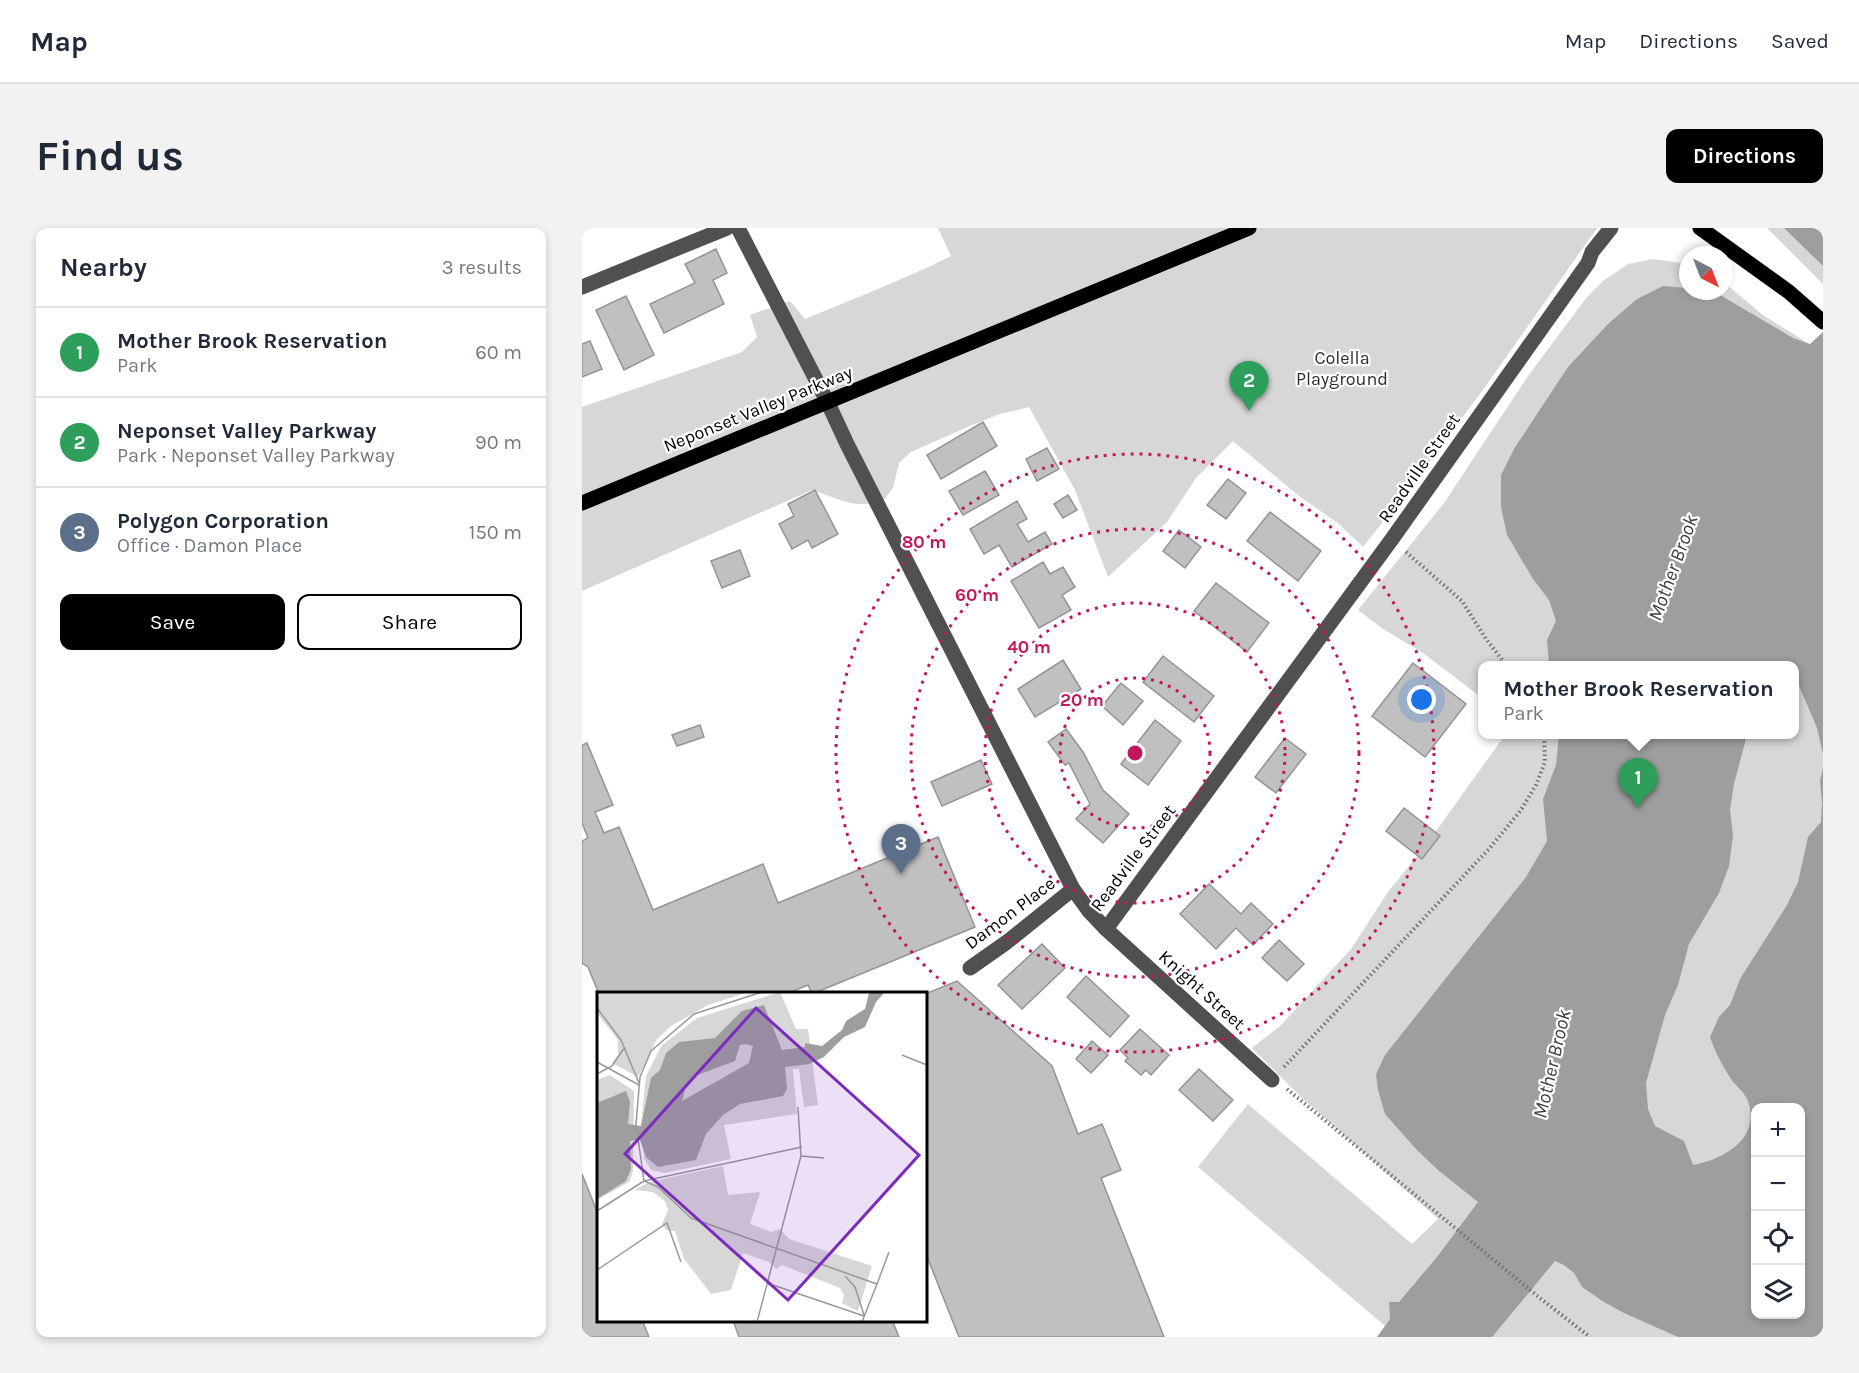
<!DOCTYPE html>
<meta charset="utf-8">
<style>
body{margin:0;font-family:Karla,sans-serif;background:#f2f2f3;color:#1f2937}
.controls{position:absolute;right:18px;bottom:18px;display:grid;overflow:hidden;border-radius:12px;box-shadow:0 3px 9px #0003}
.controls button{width:54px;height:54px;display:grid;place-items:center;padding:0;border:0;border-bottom:2px solid #e0e1e3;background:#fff;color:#1f2937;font:30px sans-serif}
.compass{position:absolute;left:1097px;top:18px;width:54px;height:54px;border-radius:50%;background:#fff;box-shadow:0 3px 9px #0003;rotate:138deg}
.you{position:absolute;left:840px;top:472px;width:21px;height:21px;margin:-15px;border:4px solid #fff;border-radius:50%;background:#1a73e8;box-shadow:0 0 0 9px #1a73e833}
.badge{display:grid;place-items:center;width:39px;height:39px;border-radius:50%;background:#000;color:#fff;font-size:20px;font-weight:700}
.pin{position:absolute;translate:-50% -50px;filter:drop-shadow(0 2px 3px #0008)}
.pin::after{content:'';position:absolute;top:32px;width:21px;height:18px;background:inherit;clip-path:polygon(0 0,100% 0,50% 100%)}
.popup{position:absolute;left:896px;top:433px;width:321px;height:78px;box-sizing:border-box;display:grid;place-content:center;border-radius:12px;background:#fff;filter:drop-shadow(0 2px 4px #0005);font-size:20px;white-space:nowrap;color:#747a83}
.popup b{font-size:22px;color:#1f2937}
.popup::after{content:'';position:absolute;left:50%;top:100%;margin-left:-12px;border:12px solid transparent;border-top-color:#fff}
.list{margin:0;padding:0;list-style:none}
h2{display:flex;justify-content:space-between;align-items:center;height:78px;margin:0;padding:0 24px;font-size:26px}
h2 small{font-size:20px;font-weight:400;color:#747a83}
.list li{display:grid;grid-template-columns:39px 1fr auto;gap:18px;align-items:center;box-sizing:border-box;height:90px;padding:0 24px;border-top:2px solid #e0e1e3}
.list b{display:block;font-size:22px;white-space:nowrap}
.list p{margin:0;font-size:20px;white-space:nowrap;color:#747a83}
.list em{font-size:20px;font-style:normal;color:#747a83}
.actions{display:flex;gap:12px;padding:18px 24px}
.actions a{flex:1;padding:14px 0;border:2px solid #000;border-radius:12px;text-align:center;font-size:21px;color:#000}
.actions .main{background:#000;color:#fff}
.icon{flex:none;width:33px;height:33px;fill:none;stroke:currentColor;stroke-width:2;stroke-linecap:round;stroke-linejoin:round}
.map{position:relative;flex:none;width:1241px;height:1109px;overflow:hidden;border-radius:12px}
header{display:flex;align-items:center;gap:36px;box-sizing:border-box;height:84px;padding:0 30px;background:#fff;border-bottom:2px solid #e0e1e3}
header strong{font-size:28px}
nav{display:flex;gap:33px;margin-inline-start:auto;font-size:21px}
.intro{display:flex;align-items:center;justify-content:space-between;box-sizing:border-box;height:144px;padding:0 36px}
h1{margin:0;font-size:42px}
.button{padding:15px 27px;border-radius:12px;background:#000;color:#fff;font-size:21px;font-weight:700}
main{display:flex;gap:36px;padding:0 36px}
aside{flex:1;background:#fff;border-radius:12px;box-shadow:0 3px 9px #0003}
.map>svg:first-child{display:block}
.green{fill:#d7d7d7;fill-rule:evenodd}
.water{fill:#9e9e9e;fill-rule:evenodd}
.building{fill:#c0c0c0;stroke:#949494;stroke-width:1.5}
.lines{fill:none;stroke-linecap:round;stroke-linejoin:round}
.major-casing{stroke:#dbdbdb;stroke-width:16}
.path{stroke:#727272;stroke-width:4;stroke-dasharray:1.5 3;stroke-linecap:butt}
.minor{stroke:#505050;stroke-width:15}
.major{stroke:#000;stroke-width:15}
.ring{fill:none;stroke:#c2185b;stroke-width:3;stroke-dasharray:3 6}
.labels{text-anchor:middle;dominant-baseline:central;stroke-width:4.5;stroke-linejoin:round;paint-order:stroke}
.park-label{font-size:18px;fill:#2e2e2e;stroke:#fff}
.street-label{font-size:18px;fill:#000;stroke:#fff}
.water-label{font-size:20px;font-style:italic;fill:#3f3f3f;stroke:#fff}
.inset-road{fill:none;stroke:#999;stroke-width:1.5}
.view{fill:#7b2cbf;fill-opacity:0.15;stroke:#7b2cbf;stroke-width:3}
.inset-edge{fill:none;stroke:#000;stroke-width:3}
.centre{fill:#c2185b;stroke:#fff;stroke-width:3}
.ring-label{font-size:18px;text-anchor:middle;font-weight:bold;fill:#c2185b;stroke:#fff;stroke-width:4.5;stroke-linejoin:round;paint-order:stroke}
</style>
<header>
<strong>Map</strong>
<nav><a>Map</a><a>Directions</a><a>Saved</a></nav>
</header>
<div class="intro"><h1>Find us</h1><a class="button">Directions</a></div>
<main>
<aside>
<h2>Nearby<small>3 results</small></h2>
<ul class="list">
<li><span class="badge" style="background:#2e9e5b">1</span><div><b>Mother Brook Reservation</b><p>Park</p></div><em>60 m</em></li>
<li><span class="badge" style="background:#2e9e5b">2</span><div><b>Neponset Valley Parkway</b><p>Park · Neponset Valley Parkway</p></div><em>90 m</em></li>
<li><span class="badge" style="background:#5c6f8a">3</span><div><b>Polygon Corporation</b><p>Office · Damon Place</p></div><em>150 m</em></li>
</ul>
<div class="actions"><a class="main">Save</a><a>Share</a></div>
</aside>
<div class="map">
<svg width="1241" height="1109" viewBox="0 0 1241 1109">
<rect width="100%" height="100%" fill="#fff"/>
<g class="green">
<path d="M356,0H1015L903,159L830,257L781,319L757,296L717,268L651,213L614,250L585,294L526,349L493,262L447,179L418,186L390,197L329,224L317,235L311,260L302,272C295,273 288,276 282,276C264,277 247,267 230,262L0,363V179L160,124L175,109L168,87L208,73L223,91C244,83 263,74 284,66C312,54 341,42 369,28Z"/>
<polygon points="1185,0 1241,0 1241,56"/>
<path d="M1071,31L1106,36V63H1142V55L1144,56L1181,87L1221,112L1241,130V1109H816L616,939L666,876L830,1016L856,991L719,869L670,820L699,797L769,721L806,664L844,617L923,507L1212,506V438H900V470L841,425L801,401L776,382L862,275L946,148L1005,69L1021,53L1046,36ZM1174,880H1218V1086H1174Z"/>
</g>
<g class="water">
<polygon points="1202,0 1241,0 1241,38"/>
<polygon points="1081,58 1106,60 1106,63 1120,63 1138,67 1211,110 1228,116 1241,104 1241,526 1235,500 1212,446 1212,438 967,437 965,412 974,393 967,372 951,351 925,307 919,279 919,247 932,221 986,139 1026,96 1055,71"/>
<path d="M977,507H1165L1152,556L1148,582L1151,607L1147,638L1137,665L1107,716L1096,757L1083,787L1064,855L1066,881L1073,898L1102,913L1111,937C1142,931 1179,911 1166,873C1163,865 1154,858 1149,851C1140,837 1133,824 1128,809L1137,789L1148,777L1158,751L1205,677L1216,654L1226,609L1239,594L1240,575L1238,553L1241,539V1109H1096L1042,1085L1022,1074L1000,1059L992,1045L982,1037L973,1033L910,1109H795L808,1091L807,1074H817L855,1029L896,974L856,942L834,921L803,886L796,862L794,846L803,827L944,649L965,613L961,571L974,537ZM1174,880H1218V1086H1174Z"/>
</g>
<g class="building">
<polygon points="134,21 145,45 131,52 142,76 82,105 68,76 113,55 103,36"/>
<polygon points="44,68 72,127 42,142 14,82"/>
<polygon points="8,113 20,141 0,149 0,116"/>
<polygon points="401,194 415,218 359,251 345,227"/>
<polygon points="465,220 477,241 455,253 444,231"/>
<polygon points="403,243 417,267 381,287 367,263"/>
<polygon points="646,251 664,265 644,291 625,277"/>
<polygon points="233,262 256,306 230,320 226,312 210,321 197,296 212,288 206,276"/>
<polygon points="486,267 495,282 481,290 472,276"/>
<polygon points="435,273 445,291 435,296 446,314 463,304 470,316 430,339 417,317 402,326 388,301"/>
<polygon points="688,284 739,323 716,353 665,313"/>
<polygon points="597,302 619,319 603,340 581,323"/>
<polygon points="158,322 168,348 140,360 129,333"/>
<polygon points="461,334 468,346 481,339 493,359 480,367 489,382 457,400 429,353"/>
<polygon points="634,355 687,395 665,424 612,383"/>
<polygon points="581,428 632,468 612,494 561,454"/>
<polygon points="481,432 499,461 453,489 436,461"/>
<polygon points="831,435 884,476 843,529 790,488"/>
<polygon points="539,455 561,473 541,497 520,478"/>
<polygon points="573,492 599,513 566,557 539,536"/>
<polygon points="118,497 122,509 95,518 90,507"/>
<polygon points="484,501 501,524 521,562 547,586 521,615 494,591 508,576 487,535 483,537 466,514"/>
<polygon points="703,510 724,526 694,565 673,549"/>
<polygon points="5,515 31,577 13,584 22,605 37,599 71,682 181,636 196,675 356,609 393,699 230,766 226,757 204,766 17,766 6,739 0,735 0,613 6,610 0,595 0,517"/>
<polygon points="399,532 410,556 360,578 349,554"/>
<polygon points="822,580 858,608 840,631 804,603"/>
<polygon points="627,656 659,686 669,675 691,696 671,717 654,700 634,721 598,686"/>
<polygon points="697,712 722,736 705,753 680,730"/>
<polygon points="460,716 483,740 440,781 416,757"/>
<polygon points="504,748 547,788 528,809 485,769"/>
<polygon points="375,753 470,838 496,906 520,896 539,942 519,950 582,1109 377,1109 344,1026 343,766"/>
<polygon points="558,801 587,827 569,847 564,842 559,847 543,833 546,830 538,822"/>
<polygon points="510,813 526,827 509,845 494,831"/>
<polygon points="617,841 651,872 631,893 597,862"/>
<polygon points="0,946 16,986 16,1092 60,1092 67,1109 0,1109"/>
<polygon points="151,1092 310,1092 317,1109 157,1109"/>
</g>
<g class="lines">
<g class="major-casing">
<g id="major">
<polyline points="1118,0 1207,64 1241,94"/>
<polyline points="0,275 667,0"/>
</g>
</g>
<g class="path">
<polyline points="824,324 880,373 904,411 925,438"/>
<polyline points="702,839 907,621 939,582 954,557 963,534 962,506"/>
<polyline points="705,861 959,1071 1008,1109"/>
</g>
<g class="minor">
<polyline points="156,0 245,173 265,216 491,661 507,683 524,701 690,852"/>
<polyline points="0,59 145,0"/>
<polyline points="524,701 810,311 1006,35 1010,24 1029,0"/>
<polyline points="388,740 425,714 491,661"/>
</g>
<use href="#major" class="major"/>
</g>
<g class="ring">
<circle cx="553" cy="525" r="75"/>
<circle cx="553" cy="525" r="150"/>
<circle cx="553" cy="525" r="224"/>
<circle cx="553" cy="525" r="299"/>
</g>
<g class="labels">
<g class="park-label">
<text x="760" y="130">Colella<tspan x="760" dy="21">Playground</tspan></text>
</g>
<g class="street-label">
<text transform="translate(176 181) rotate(-22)">Neponset Valley Parkway</text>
<text transform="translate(837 240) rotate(-55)">Readville Street</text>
<text transform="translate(551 630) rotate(-53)">Readville Street</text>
<text transform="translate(428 685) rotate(-37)">Damon Place</text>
<text transform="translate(620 762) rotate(42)">Knight Street</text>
</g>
<g class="water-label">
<text transform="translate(1091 340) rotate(-70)">Mother Brook</text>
<text transform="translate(970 836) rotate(-77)">Mother Brook</text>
</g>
</g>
<g transform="translate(15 764)">
<rect width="330" height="330" fill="#fff"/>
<path d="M0,0H151L111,13L74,34L60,47L41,85L15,71L21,63V48L0,21ZM183,0L199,37H211L221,113L207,115L202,77H196L200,122L127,133L134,167L67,181L54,178L47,166L44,132L49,84L64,54L100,26ZM13,83L37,99L36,179L32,190L0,208V88ZM126,174L131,203L163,200L153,232L174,240L183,237L192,247L275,274L261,319L245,311L247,303L243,296L185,273L179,277L172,270L146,261L134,298L114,302L87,267L78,239L69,238L65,232L71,218L68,209L56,200L38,198L52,190Z" fill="#d7d7d7"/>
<path d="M288,0L279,10L268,35L247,45L227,65L212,72L188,75L190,97L186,104L143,112L126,123L109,142L99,168L61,175L49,165L43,148L33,149L34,177L29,189L0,207V111L29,99L33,110L31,132L44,134L54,86L63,78L69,61L82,50L118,46L145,19L167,13L185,58L208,55V51L225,54L245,38L249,29L268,17L272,1ZM149,52L156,54L152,71L85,109L88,97L98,84L138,69L143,53Z" fill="#9e9e9e" fill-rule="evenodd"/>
<path class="inset-road" d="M165,0L97,22L54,59L43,85L39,132L47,189L61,195L94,226L280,292L265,330M0,16L24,48L42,91M305,63L330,73M0,70L42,93M0,82L15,74L28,55M204,164L227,166M0,219L47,189L205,155M0,278L70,231L84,270M248,284L258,295L267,323M170,291L267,324M280,292L292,260M160,330L204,164L201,115"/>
<path class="view" d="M159,16L322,163L191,308L28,162Z"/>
<rect width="330" height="330" class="inset-edge"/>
</g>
<circle cx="553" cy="525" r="9" class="centre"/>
<g class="ring-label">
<text x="342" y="320">80 m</text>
<text x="395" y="373">60 m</text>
<text x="447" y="425">40 m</text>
<text x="500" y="478">20 m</text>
</g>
</svg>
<div class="controls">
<button>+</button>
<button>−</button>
<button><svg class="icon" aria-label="locate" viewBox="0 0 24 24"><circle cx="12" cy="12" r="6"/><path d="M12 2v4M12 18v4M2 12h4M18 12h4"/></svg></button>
<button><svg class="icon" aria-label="layers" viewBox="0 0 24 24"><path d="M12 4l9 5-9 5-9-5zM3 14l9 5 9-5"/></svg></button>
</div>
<svg class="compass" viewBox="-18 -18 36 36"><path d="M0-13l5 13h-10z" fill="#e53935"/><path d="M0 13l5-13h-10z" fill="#747a83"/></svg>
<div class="you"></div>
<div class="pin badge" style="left:1056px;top:580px;background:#2e9e5b">1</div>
<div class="popup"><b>Mother Brook Reservation</b>Park</div>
<div class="pin badge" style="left:667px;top:183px;background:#2e9e5b">2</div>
<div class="pin badge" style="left:319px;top:646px;background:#5c6f8a">3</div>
</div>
</main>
